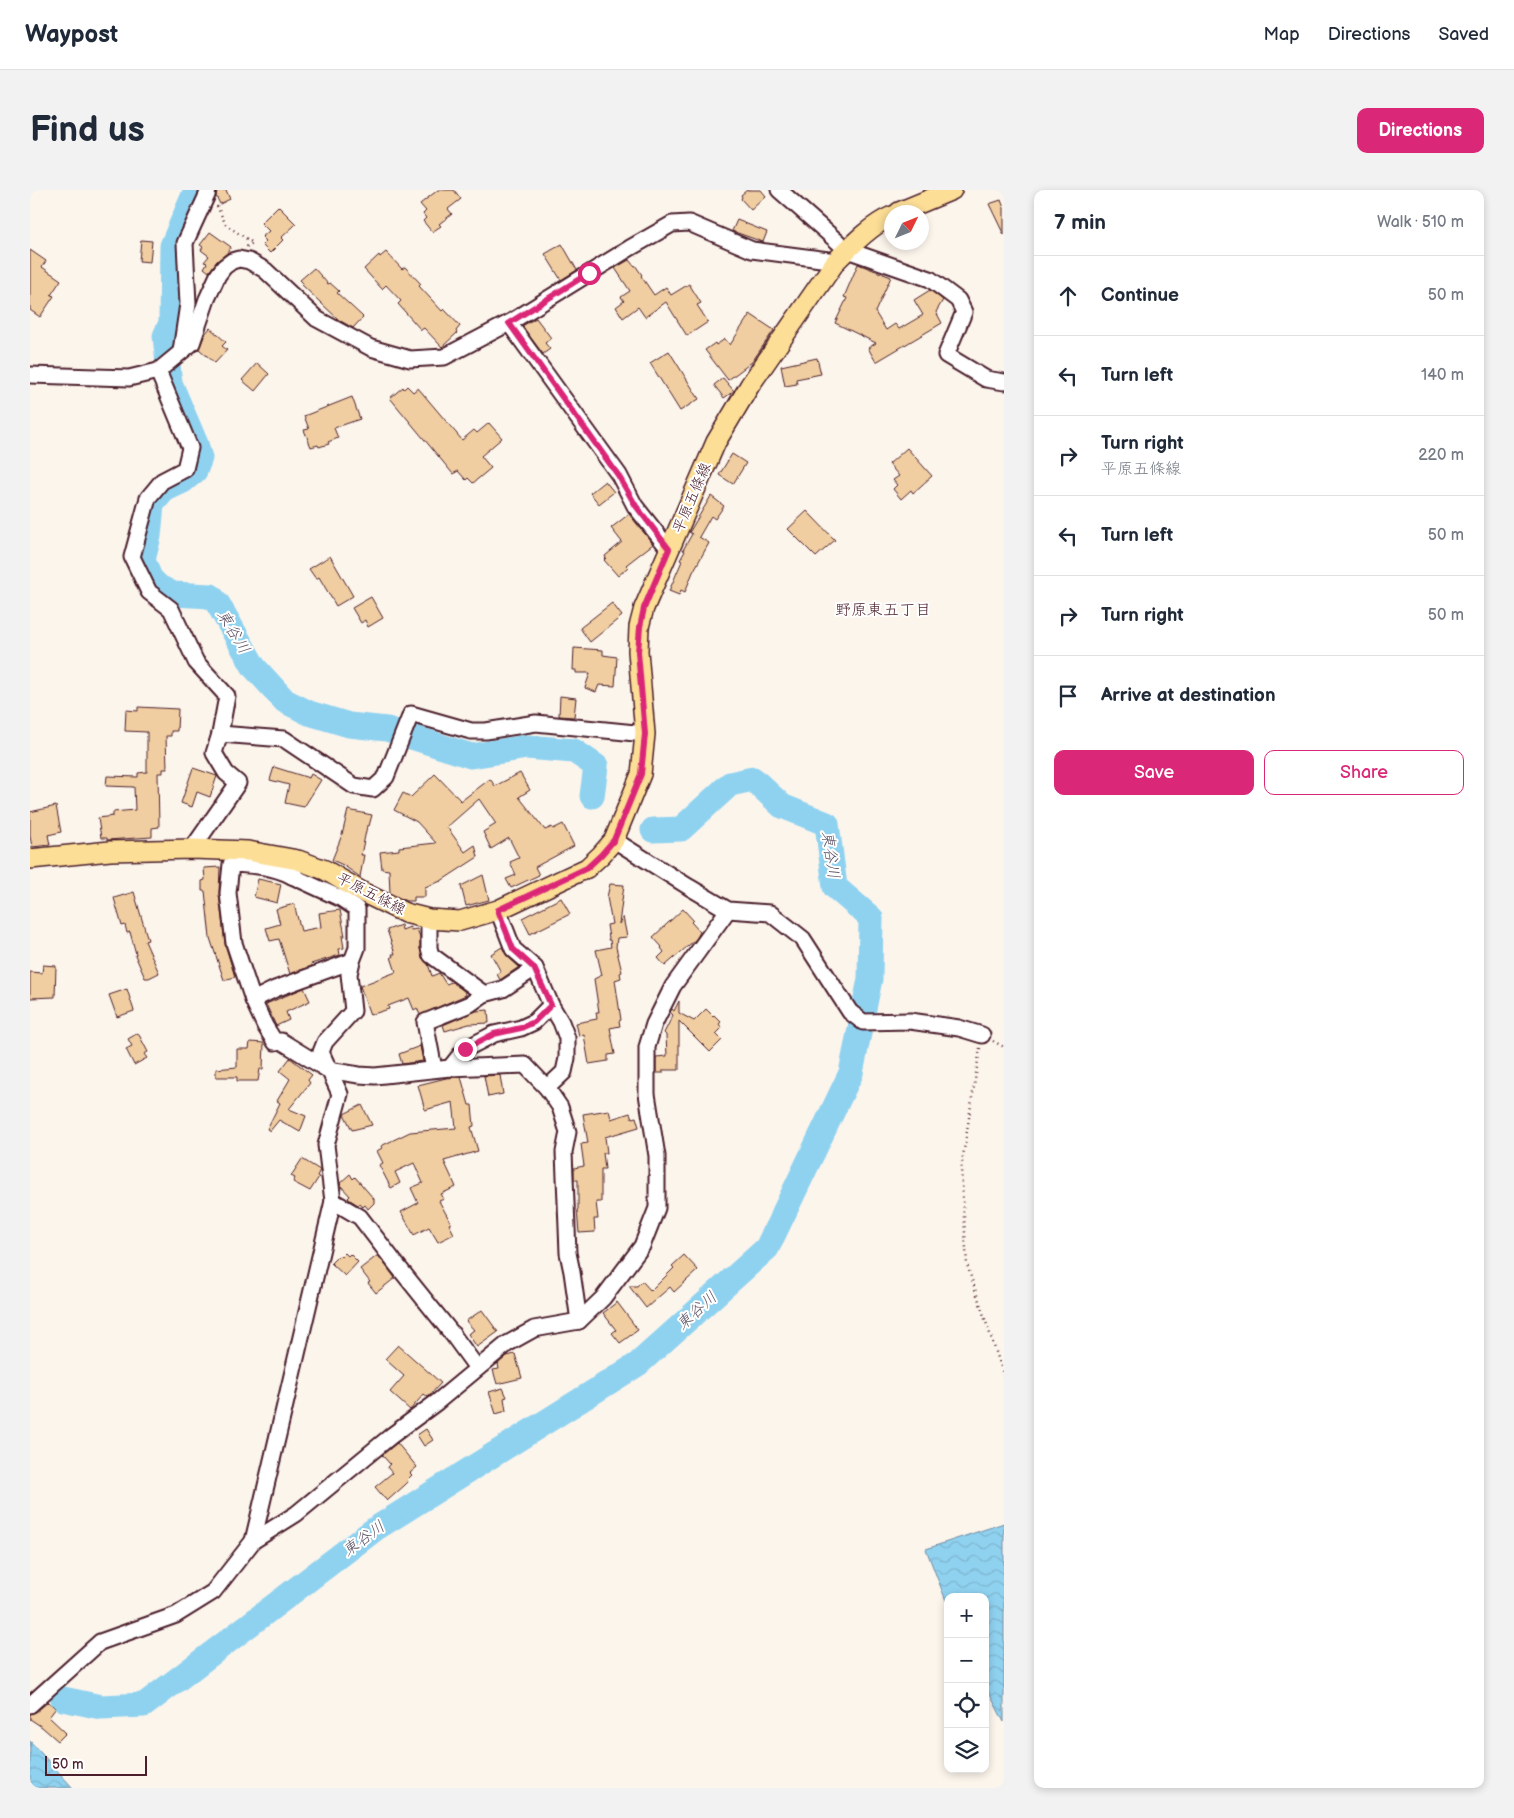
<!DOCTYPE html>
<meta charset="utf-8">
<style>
body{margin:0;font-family:"Balsamiq Sans","Klee One",sans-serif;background:#f2f2f3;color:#1f2937}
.controls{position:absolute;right:15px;bottom:15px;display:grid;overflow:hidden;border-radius:10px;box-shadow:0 2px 8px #0003}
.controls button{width:45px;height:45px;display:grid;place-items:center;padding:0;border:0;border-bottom:1px solid #e0e1e3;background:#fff;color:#1f2937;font:25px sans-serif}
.compass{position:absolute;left:854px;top:15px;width:45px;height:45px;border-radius:50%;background:#fff;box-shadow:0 2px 8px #0003;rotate:47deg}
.scale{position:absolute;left:15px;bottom:12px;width:102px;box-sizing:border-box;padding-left:5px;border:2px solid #4a1f2b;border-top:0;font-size:14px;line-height:18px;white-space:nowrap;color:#4a1f2b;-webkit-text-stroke:4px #fff;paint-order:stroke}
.stop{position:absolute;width:15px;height:15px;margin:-11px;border:4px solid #db2777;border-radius:50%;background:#fff}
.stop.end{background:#db2777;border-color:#fff;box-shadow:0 1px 5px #0008}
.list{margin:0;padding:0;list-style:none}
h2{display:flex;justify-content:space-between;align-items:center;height:65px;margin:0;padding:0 20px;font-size:21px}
h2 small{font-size:16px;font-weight:400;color:#747a83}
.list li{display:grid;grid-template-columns:32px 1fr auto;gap:15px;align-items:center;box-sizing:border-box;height:80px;padding:0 20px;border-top:1px solid #e0e1e3}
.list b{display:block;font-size:19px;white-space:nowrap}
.list p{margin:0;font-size:16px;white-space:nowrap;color:#747a83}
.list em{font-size:16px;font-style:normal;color:#747a83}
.actions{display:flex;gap:10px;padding:15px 20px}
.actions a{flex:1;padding:11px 0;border:1px solid #db2777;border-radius:10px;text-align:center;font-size:18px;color:#db2777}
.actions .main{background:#db2777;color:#fff}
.icon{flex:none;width:28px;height:28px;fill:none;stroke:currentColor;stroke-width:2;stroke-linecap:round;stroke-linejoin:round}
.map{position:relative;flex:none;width:974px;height:1598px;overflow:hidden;border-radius:10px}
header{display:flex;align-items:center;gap:30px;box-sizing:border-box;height:70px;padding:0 25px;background:#fff;border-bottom:1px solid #e0e1e3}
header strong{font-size:24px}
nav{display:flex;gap:28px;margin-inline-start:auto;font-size:18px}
.intro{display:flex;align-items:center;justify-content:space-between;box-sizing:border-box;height:120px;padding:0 30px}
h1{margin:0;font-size:35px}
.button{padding:12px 22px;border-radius:10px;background:#db2777;color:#fff;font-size:18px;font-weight:700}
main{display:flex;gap:30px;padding:0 30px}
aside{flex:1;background:#fff;border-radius:10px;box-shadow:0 2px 8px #0003}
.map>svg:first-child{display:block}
.water{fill:url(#water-waves);stroke:#738aa1}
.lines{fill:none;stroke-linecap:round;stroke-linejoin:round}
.river{stroke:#8fd2f0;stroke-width:25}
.building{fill:#f0cea1;stroke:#4a1f2b}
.minor-casing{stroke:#4a1f2b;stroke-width:19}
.major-casing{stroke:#4a1f2b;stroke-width:22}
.path{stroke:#4a1f2b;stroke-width:2.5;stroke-dasharray:1 4;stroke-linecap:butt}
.minor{stroke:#fff;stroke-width:15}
.major{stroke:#fcde96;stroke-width:19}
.route{stroke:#db2777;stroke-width:6}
.labels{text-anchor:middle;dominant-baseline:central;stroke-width:4;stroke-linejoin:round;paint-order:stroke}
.street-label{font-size:15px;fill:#4a1f2b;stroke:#fff}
.neighbourhood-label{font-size:16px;fill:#4a1f2b;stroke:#fff}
.water-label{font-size:16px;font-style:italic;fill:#5f5566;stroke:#fff}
</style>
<header>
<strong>Waypost</strong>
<nav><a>Map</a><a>Directions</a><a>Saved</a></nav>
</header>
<div class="intro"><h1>Find us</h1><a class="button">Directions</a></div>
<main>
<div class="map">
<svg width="974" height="1598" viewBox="0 0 974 1598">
<defs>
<pattern id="water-waves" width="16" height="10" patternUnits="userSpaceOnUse" patternTransform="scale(1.25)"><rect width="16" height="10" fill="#8fd2f0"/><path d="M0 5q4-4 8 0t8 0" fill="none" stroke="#7db4ce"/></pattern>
</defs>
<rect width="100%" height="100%" fill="#fcf5ec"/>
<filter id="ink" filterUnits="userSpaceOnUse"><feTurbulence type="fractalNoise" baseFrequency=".02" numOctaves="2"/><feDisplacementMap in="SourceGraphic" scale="10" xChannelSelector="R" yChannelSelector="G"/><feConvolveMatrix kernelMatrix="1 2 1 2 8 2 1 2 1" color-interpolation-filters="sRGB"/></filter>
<g filter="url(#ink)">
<g class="water">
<polygon points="974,1333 974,1532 955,1495 955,1407 918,1407 918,1416 896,1359"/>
<polygon points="0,1551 43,1598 0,1598"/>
</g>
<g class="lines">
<g class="river">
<polyline points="166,0 142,56 141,133 135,146 140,193 166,254 170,268 165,281 153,291 134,300 122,314 119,346 113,370 120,388 129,397 143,404 181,406 188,414 224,477 255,511 279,523 319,535 357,539 441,566 497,557 544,561 566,576 562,606"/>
<polyline points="33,1509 71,1517 114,1515 345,1339 608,1174 737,1058 821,883 840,789 841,728 805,697 797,634 752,616 723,589 700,594 651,639 623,640"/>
</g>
</g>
<g class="building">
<polygon points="187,0 196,0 200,9 190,14 186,6"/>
<polygon points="408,0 424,0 431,9 418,19 422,24 409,34 411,36 402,42 393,31 396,28 393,24 396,21 390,14"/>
<polygon points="717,0 731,0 736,6 721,20 711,9 712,7 711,5"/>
<polygon points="971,10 974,18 974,45 959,14"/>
<polygon points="248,16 266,34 251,48 253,50 240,63 232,55 236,51 232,47 239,41 231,33"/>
<polygon points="707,30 737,42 733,52 702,41"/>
<polygon points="180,42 201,57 197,63 187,71 179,82 174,78 177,73 174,72 179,66 171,60 173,57 170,55"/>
<polygon points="111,50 122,51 120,72 109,71"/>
<polygon points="532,54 547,80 531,90 515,64"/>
<polygon points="0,60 16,71 12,77 31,90 21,105 24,106 10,127 0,120"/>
<polygon points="356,62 372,79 375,77 391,94 389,96 412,121 414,119 430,136 426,141 427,143 412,157 394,138 391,140 368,114 371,111 356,95 352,99 334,79 349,65 350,67"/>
<polygon points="599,70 604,76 605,75 612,85 611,86 624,105 636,97 641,105 659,94 671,113 667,115 678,132 657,146 636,112 615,127 608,117 593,128 586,117 594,111 591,107 600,101 585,78"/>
<polygon points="828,74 861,87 845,122 856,140 865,134 869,139 893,125 884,110 900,100 913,110 906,122 912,133 846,172 838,158 846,153 805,133 817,108 814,107"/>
<polygon points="284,78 298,94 300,93 309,101 307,103 333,127 323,138 309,130 272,95 273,93 270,90"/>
<polygon points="720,124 744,140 722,172 698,190 675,160 685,153 686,155 695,149 700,155"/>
<polygon points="506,128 521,148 515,153 520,159 513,164 492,136"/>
<polygon points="180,138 196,152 192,156 197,160 185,173 169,159 175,144"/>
<polygon points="639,161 669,209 650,221 620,173"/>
<polygon points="787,168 791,184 766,189 767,194 755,196 751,176"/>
<polygon points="227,173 239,184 225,201 212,190"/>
<polygon points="693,188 704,201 694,208 684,195"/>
<polygon points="377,196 383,202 388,198 432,250 444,240 447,243 459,233 472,248 451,266 461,278 443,293 438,288 436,290 428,281 423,284 360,208 373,197 374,199"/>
<polygon points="322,207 330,229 304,238 308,248 298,252 299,254 289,257 288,255 281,257 274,240 279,239 274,226"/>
<polygon points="877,258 902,286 883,303 881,300 871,309 863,299 867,295 863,290 869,286 859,274"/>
<polygon points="702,264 716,273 703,294 689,285"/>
<polygon points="575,291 584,302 569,314 560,303"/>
<polygon points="681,306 694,316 685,329 681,326 669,347 679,353 663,382 655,402 651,400 649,405 639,401 652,371 650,370 655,361 653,360 662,344 659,342 660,341"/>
<polygon points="777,321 805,350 786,367 758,339"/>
<polygon points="599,324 623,354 596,375 598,377 588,386 574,370 576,368 575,366 592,352 581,338"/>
<polygon points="300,366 323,406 306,416 289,387 286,389 279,379"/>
<polygon points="341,407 353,428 338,437 335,430 331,433 322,418"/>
<polygon points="582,413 592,426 560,452 550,438"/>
<polygon points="544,458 573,460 573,465 587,467 585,496 569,495 566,502 555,498 560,483 546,483 546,480 543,480"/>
<polygon points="530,506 546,508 544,527 529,526"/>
<polygon points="108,517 148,519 147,541 141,541 141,546 136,546 137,579 133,579 133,583 128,583 129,637 122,638 122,647 77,650 77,648 71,648 68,628 83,626 83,622 105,620 104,597 76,596 77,586 108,587 108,583 117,582 117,542 95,541 96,520 108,521"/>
<polygon points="244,577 279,588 281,584 291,590 274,617 255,613 259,595 240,590"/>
<polygon points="163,578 187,586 180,607 167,602 162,617 151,613"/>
<polygon points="490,583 500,600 489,607 515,640 522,637 523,639 533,634 544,656 505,677 509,685 481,698 476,689 486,685 480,672 489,668 479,648 461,659 453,642 466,634 449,609 417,637 435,662 445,655 448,667 411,691 395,697 395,707 384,707 384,711 376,711 360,703 359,680 352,679 350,662 369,660 369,657 406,653 387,632 364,620 373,603 381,607 405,584 431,611 460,589 465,596"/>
<polygon points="26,616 31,642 18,645 20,655 2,657 0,646 0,622"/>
<polygon points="318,620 342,625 339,636 337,636 331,665 334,665 330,687 313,675 302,670 312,645"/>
<polygon points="190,677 189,704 195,754 205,787 194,790 180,748 175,701 172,701 172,691 175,690 174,678"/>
<polygon points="453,685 459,710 436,716 431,696"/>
<polygon points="228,689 251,694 247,713 224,707"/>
<polygon points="580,694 594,695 589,734 593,727 597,747 587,748 586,757 592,782 590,783 591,788 585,790 591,830 589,831 590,836 580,838 585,864 578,865 578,871 559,874 554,845 549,846 546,833 567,829 566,822 569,822 564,789 572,785 566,760 581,757 580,750 578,750 579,748 577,735 582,734 577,707"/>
<polygon points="104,702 118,750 115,751 129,783 119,788 115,788 105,765 106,764 100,742 97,743 95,735 92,736 84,708"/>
<polygon points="531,708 540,724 500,744 492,728"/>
<polygon points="264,714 271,741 291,737 289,723 310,720 315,746 312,746 314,758 309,759 310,765 281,774 282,776 260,784 249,749 240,751 236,738 250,734 246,719"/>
<polygon points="653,719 663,730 661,732 670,742 666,749 635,776 628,768 634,762 631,758 632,757 623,747"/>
<polygon points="371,735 372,740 380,737 381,740 387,739 390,747 390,758 392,768 398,774 402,786 409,783 416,794 422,792 434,801 436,805 390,825 387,818 384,820 379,808 358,816 359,819 340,825 330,796 366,782 361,767 363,767 362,764 365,764 357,740"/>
<polygon points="472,757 477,766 489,777 470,790 467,784 471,782 461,764"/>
<polygon points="13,775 26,776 25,807 0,808 0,782 12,783"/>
<polygon points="274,798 280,811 256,822 259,830 246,836 236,814"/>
<polygon points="97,799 104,821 87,827 79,805"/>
<polygon points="649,811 649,823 664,831 676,819 683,826 684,825 691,832 689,834 692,838 686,844 692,850 680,862 649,831 649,880 633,880 633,883 626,883 626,867 637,866 636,845 634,843 643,825 640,822 642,819 644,821"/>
<polygon points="458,820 459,833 439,834 415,841 413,835 446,821"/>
<polygon points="108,843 118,862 114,864 117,868 104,875 96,859 102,856 98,849"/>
<polygon points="220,852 234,853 233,879 230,879 228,891 207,891 207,887 186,887 186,879 207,877 207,859 219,859"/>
<polygon points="390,856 393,871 372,874 369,864"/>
<polygon points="260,868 282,885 278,890 280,893 259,919 276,926 270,942 249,930 240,941 237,939 250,913 247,911 260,889 250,881"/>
<polygon points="470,885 473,904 458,907 454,886"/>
<polygon points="431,887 439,915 442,915 444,936 441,937 448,961 414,971 426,997 411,1004 414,1009 409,1011 421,1033 419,1034 424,1044 408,1052 399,1037 384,1045 371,1022 388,1013 381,998 393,993 384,973 365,982 370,993 361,998 349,975 353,973 347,961 352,958 351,956 380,942 426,938 423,912 395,920 388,895 416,888"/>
<polygon points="332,915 342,935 322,940 314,924"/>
<polygon points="579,920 581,929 600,923 602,928 606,927 609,937 575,947 577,963 573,963 575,979 571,979 571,1012 566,1012 568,1029 564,1029 565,1042 549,1043 547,1020 548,1019 548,990 544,990 544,978 554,976 551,954 558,953 553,924"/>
<polygon points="272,969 290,980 287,986 289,987 280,1001 263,992 265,988 261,986"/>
<polygon points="320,984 323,989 325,987 344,1009 344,1013 338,1019 335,1015 333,1017 329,1013 328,1015 320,1010 318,1008 320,1006 311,996 310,993"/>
<polygon points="315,1063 318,1066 320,1064 328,1072 315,1086 301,1073 309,1065 311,1067"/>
<polygon points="348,1065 365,1088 346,1103 338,1093 340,1092 330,1079"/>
<polygon points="654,1065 668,1080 644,1102 640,1097 616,1118 599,1096 607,1096 612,1091 621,1101 644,1078 642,1076"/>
<polygon points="587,1112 608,1140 590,1153 582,1143 586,1140 573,1123"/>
<polygon points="452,1120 468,1142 447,1157 438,1144 444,1140 436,1131"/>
<polygon points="368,1155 411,1193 398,1207 394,1204 380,1220 360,1202 374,1186 355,1169"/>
<polygon points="485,1164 492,1188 467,1194 463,1180 469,1179 468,1174 477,1166"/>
<polygon points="473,1198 477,1207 474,1208 476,1221 466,1224 459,1202"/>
<polygon points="396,1239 403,1250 394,1256 387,1245"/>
<polygon points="367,1253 387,1277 380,1283 382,1285 377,1290 378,1292 375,1295 357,1311 345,1297 362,1283 357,1277 360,1274 352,1265"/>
<polygon points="18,1512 26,1518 19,1527 36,1543 28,1551 12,1537 0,1529 0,1524 6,1522"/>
</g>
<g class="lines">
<g class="minor-casing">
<g id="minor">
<polyline points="749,0 817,60 900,89 928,110 934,122 916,165 956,189 974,192"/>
<polyline points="479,133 589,285 605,316 639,359"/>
<polyline points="151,161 158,114 155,53 177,5 178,0"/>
<polyline points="128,181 160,258 155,279 132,291 118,308 102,367 119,402 141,419 166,472 197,506 190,544 184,563 196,583 208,593 162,659"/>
<polyline points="0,185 99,188 128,181 162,153 177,109 188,85 194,77 202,71 209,69 219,71 235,80 287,129 341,158 380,169 414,167 479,133 600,58 642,34 659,33 722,60 806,71"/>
<polyline points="190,544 254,549 324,596 343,599 356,587 381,524 441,541 456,541 506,533 615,544"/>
<polyline points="584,650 659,697 698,720 740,723 773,749 820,822 833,832 880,831 929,838 952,845"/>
<path d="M262,686C243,676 222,675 201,674L198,703L204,753L223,810L235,836L245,852L251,851L298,880L329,885L345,886L420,878L495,875L517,898L530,917L538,942L534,962L538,1063L542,1082L549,1131"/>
<polyline points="468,720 483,759 505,778 521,815 531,832 537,848 537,868 534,882 517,898"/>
<polyline points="399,729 399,758 401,765 454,804 473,799 505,778"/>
<polyline points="223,810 245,799 322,771"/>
<polyline points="420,878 435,859 464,844 491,838 504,832 521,815"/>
<polyline points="404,879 395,832 440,814 454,804"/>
<polyline points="303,1011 330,1027 366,1074 423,1145 447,1178"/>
<polyline points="223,1351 303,1011 296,955 310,904 291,862 295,852 323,821 319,784 322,771 327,758 327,719 312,709 262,686 265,677"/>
<polyline points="0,1515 70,1452 146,1425 183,1402 223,1351 266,1324 361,1246 407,1212 477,1154 504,1139 549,1131 573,1108 612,1056 627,1018 627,966 617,904 617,857 624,834 643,796 698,720"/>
</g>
</g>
<g class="major-casing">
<g id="major">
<polyline points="869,22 922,0"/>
<path d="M0,669L80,661L162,659L218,661L268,670L295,680L334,703L375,723L399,729L430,731L468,720L557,678L571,665L584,650L611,584L615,544L608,461L609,437L614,418L686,252L720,195L806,71C822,55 841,35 862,26"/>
</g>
</g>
<g class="path">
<polyline points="187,16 196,35 223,53 216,57"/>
<polyline points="963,851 974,857"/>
<polyline points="950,858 931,979 937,1075 974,1186"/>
</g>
<use href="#minor" class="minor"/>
<use href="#major" class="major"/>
</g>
</g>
<g class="lines" filter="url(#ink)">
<polyline class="route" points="435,859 464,844 491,838 504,832 521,815 504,778 483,759 468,720 557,678 571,665 584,650 611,584 615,544 608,462 610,437 614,418 639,359 606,316 588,285 479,133 559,83"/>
</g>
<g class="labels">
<g class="street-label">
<text transform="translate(662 308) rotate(-67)">平原五條線</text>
<text transform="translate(341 704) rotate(27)">平原五條線</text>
</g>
<g class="neighbourhood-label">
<text x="853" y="420">野原東五丁目</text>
</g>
<g class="water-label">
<text transform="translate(203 442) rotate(59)">東谷川</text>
<text transform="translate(800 665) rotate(82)">東谷川</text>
<text transform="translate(667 1121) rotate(-42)">東谷川</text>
<text transform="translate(334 1349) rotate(-36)">東谷川</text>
</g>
</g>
</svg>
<div class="controls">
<button>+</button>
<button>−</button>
<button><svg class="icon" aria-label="locate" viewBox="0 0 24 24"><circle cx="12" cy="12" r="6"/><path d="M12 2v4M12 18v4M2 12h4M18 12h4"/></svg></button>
<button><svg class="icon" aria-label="layers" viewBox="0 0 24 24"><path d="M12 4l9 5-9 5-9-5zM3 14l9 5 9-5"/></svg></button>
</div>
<svg class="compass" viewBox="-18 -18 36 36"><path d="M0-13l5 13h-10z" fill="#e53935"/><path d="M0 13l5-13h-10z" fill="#747a83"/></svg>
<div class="scale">50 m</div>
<div class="stop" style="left:559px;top:83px"></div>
<div class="stop end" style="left:435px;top:859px"></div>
</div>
<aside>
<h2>7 min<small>Walk · 510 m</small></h2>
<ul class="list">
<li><svg class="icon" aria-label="ahead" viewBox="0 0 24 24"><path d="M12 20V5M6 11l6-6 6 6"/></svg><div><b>Continue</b></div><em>50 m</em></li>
<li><svg class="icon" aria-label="left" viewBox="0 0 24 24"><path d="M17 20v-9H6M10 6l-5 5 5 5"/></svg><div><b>Turn left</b></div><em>140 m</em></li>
<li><svg class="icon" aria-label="right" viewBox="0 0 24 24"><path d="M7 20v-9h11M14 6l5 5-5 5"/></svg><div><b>Turn right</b><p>平原五條線</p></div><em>220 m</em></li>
<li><svg class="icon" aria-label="left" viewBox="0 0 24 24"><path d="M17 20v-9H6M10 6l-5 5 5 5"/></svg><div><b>Turn left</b></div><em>50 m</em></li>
<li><svg class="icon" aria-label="right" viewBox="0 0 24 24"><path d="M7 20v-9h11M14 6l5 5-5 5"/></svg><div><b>Turn right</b></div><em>50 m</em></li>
<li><svg class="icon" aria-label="arrive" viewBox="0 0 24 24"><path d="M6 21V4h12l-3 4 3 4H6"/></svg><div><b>Arrive at destination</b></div></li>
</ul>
<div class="actions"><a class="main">Save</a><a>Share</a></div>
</aside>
</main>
